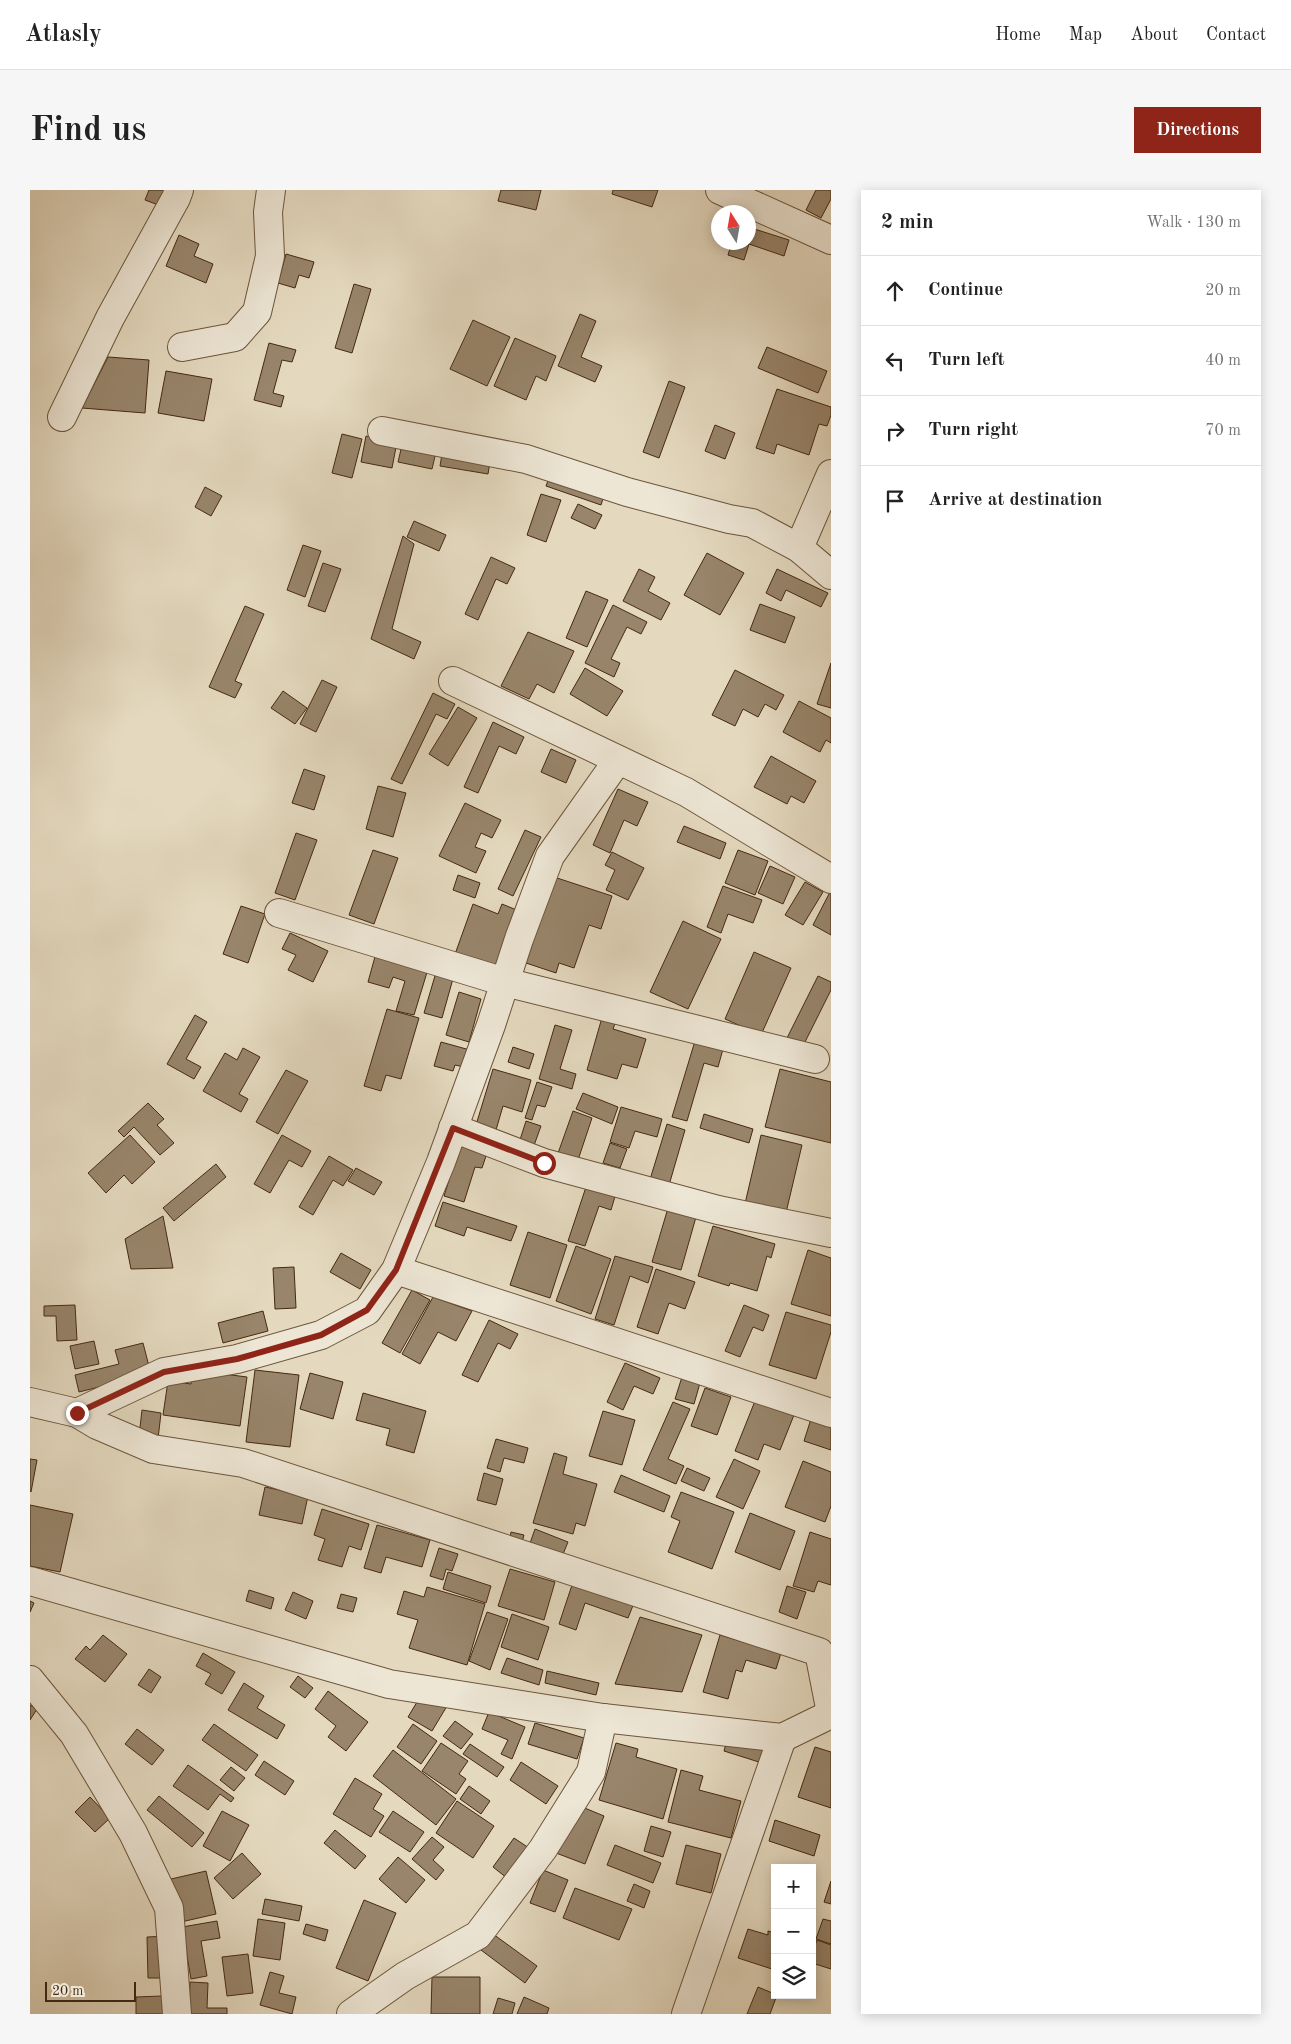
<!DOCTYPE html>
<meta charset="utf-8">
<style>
body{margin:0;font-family:"Old Standard TT",serif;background:#f6f6f6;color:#222}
.controls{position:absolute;right:15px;bottom:15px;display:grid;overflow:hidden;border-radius:0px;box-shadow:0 2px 12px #0003}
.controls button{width:45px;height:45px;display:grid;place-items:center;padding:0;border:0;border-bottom:1px solid #e0e0e0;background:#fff;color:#222;font:25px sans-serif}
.compass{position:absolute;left:681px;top:15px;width:45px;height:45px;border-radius:50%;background:#fff;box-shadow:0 2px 12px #0003;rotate:349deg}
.scale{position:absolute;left:15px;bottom:12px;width:91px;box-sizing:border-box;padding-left:5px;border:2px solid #452911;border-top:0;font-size:14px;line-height:18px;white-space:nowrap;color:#452911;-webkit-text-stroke:4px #ede6d5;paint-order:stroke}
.stop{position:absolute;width:15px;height:15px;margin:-11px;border:4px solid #8f2418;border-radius:50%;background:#fff}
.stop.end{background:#8f2418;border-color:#fff;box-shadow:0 1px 5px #0008}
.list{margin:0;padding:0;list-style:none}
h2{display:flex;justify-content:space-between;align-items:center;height:65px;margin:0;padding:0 20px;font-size:21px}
h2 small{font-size:16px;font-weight:400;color:#767676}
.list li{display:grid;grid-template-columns:32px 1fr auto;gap:15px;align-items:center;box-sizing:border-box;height:70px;padding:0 20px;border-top:1px solid #e0e0e0}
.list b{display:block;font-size:19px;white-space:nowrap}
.list em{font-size:16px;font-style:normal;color:#767676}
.icon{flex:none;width:28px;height:28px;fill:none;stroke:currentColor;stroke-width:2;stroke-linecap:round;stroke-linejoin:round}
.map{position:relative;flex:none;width:801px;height:1824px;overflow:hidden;border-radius:0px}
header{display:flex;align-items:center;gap:30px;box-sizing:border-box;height:70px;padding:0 25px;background:#fff;border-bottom:1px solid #e0e0e0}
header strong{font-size:24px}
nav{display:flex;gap:28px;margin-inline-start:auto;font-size:18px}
.intro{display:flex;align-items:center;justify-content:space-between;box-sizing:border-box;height:120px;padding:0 30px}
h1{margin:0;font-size:35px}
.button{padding:12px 22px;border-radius:0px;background:#8f2418;color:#fff;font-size:18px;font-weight:700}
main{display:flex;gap:30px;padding:0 30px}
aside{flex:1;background:#fff;border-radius:0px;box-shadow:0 2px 12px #0003}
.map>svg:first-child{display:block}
.building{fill:#98856b;stroke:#452911}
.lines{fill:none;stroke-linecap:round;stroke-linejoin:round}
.minor-casing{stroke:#6d553c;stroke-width:30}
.minor{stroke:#ede6d5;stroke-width:28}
.route{stroke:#8f2418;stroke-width:6}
</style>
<header>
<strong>Atlasly</strong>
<nav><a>Home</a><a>Map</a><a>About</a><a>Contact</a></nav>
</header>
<div class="intro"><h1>Find us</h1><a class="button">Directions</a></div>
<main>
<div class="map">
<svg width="801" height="1824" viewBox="0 0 801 1824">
<rect width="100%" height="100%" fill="#e4d9bf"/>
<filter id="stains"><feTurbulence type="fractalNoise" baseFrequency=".004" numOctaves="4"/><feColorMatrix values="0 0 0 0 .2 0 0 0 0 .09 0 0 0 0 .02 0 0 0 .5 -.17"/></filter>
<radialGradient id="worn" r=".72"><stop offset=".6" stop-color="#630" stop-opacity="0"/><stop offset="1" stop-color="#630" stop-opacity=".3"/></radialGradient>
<g class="building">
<polygon points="119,0 138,0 131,16 115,10"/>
<polygon points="471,0 511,0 506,20 468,11"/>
<polygon points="583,0 628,0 622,17 582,4"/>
<polygon points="786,0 801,0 801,9 791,28 776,20"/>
<polygon points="718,37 759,50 754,66 719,54 714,70 698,65 702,52 718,52"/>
<polygon points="149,45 169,54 164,66 183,74 176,93 136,76"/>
<polygon points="256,64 284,72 279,88 269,85 265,98 248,93"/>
<polygon points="324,94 341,99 322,163 305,158"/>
<polygon points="550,124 566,131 551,167 572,176 565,192 528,176"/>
<polygon points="443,130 480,147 457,196 420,179"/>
<polygon points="485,148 526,166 516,191 506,186 496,210 464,196"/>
<polygon points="239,153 266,160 262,172 252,170 243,203 254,206 251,217 224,210"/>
<polygon points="737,157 797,181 788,203 728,178"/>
<polygon points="78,167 119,170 115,223 52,218"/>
<polygon points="136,181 182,189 174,231 128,223"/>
<polygon points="639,191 655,197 629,268 613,262"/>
<polygon points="747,199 801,217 801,225 797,236 789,234 779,265 747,254 744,264 726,258"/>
<polygon points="685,235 705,243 695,269 675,261"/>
<polygon points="312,244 332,249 322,288 302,283"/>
<polygon points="336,246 367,252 362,278 331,272"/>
<polygon points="373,251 407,258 402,279 368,272"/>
<polygon points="413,258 461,266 458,284 410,276"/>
<polygon points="522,280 576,299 571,315 516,296"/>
<polygon points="175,297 192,306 181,326 165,317"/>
<polygon points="511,304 531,310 516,352 497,345"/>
<polygon points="548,314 572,325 565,339 541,328"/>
<polygon points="384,331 416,345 409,361 377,347"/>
<polygon points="373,346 384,354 362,439 391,452 384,469 341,449"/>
<polygon points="273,355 291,361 275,407 257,400"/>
<polygon points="677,363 714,383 690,425 654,405"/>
<polygon points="461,367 485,378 477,394 466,389 448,430 435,424"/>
<polygon points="293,373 311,379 295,422 278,416"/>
<polygon points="609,379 625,387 618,401 640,413 631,430 593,411"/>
<polygon points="747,379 798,403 791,417 756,400 751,411 736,403"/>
<polygon points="556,401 578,410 557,457 536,448"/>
<polygon points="730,414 765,427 755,453 720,440"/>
<polygon points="583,415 617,432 611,444 597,437 581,469 590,473 584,487 555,473"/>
<polygon points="215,416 234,424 205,491 212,494 205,508 179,497"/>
<polygon points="498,442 544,461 524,503 507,494 499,509 471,496"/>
<polygon points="801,473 801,518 787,514"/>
<polygon points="555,478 593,501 577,526 540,504"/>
<polygon points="705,480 754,505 746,520 735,514 728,527 713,519 705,536 682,525"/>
<polygon points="292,490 307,497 286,542 270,534"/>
<polygon points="253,501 277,518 265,534 241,518"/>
<polygon points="403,503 425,514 417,529 406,524 372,594 361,589"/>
<polygon points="769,511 801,528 801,553 796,550 790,562 753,542"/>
<polygon points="428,517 447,528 418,576 399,564"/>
<polygon points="463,532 494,547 486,564 469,556 448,603 434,597"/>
<polygon points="521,559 546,570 536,593 511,582"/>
<polygon points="741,566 786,591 774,613 761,606 757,614 724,597"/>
<polygon points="274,579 295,586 284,620 262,613"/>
<polygon points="348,596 376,603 363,647 336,639"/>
<polygon points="588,599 618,612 607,636 594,630 580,663 563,655"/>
<polygon points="435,613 471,630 462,648 451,643 445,657 456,661 446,683 409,666"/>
<polygon points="654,636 696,653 690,669 647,652"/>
<polygon points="495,640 511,647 483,706 468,699"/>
<polygon points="266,643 287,650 265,710 245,703"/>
<polygon points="343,660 368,668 344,734 319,725"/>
<polygon points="708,660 738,671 725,705 695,693"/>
<polygon points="582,662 614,678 598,710 576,700 585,680 575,675"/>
<polygon points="740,676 765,687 753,714 728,703"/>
<polygon points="428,685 450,693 445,708 423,700"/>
<polygon points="521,686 582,706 571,739 559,735 544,778 529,773 526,783 493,772"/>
<polygon points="775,692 793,702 773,735 755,725"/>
<polygon points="693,696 732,710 723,733 698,724 691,743 677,737"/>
<polygon points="800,702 801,703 801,745 783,735"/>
<polygon points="443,714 468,724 472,714 489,721 466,782 424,767"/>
<polygon points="211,716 235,724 218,773 193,764"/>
<polygon points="653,731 691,749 658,819 620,802"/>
<polygon points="260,743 298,761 283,792 258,780 266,765 252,759"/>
<polygon points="724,762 761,778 731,845 695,829"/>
<polygon points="346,763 398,779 384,825 366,821 375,791 363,787 359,798 338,792"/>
<polygon points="407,779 424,785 412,828 394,823"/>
<polygon points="788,786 801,792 801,800 772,858 756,850"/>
<polygon points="429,802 451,809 439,852 416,845"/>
<polygon points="357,819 389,828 371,889 356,885 351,901 334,896"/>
<polygon points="573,824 587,828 583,839 616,849 607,878 592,874 587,889 557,880"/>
<polygon points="165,825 177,832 156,869 171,877 164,889 137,874"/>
<polygon points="525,835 542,840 530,879 546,884 542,899 509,889"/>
<polygon points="665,851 693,859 688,877 674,873 657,931 642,927"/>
<polygon points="411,852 440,860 434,877 425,875 423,881 404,876"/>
<polygon points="483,857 504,864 499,879 478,872"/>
<polygon points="213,858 230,867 209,904 218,909 211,922 173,901 195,863 207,870"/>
<polygon points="463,879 501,890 492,922 473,916 466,940 446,935"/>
<polygon points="750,879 801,892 801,953 735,937"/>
<polygon points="256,880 278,891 248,944 226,932"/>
<polygon points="507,892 522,897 515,917 507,915 502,930 495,928"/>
<polygon points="553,903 588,917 582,934 546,919"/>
<polygon points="118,913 134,929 127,935 144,953 130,965 104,937 94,947 88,941"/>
<polygon points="591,917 632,929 627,947 605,941 599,958 580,952"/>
<polygon points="543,921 562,928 547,973 527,966"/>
<polygon points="674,924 723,939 719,953 670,938"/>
<polygon points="496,931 511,936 502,961 488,956"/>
<polygon points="637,934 655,940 637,1002 618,996"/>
<polygon points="100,945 125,972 102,994 94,985 76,1003 58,983"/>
<polygon points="252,945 281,961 272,977 259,970 240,1003 224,994"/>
<polygon points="731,945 772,955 755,1027 714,1018"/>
<polygon points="431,952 458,960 452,978 445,977 434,1012 414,1006"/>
<polygon points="580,953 597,959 590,978 573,973"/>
<polygon points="299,966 323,980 313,996 303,990 283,1025 269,1017"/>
<polygon points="186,974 196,987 144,1031 133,1018"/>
<polygon points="326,978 352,992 344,1005 318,991"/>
<polygon points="557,994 586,1003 581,1020 569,1016 555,1056 538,1051"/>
<polygon points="413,1012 487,1036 481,1051 437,1037 434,1046 405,1036"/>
<polygon points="638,1018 666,1027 651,1080 622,1072"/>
<polygon points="133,1026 143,1078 101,1079 95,1049"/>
<polygon points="683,1036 745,1054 741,1068 737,1066 727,1101 700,1093 699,1096 668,1086"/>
<polygon points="498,1042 537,1055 520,1108 480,1095"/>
<polygon points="546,1056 581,1069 561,1124 526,1111"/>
<polygon points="778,1060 801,1068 801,1126 761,1114"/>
<polygon points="311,1063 341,1080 330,1099 300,1082"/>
<polygon points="585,1066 623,1077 618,1093 600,1086 584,1135 565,1129"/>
<polygon points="264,1077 266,1118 245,1119 243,1078"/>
<polygon points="626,1079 665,1092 655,1119 639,1113 628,1144 607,1137"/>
<polygon points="382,1100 400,1110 370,1163 352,1153"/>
<polygon points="403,1107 442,1121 426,1151 408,1142 390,1174 372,1164"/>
<polygon points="45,1115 47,1150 27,1151 26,1126 14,1126 14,1116"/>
<polygon points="714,1115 739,1125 733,1141 723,1137 710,1167 695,1161"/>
<polygon points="233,1121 238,1141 193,1153 188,1133"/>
<polygon points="756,1122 801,1135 801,1142 786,1189 739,1175"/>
<polygon points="459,1130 488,1144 480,1159 468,1153 448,1192 432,1185"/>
<polygon points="64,1151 69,1174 45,1179 40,1156"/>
<polygon points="113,1153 121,1184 49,1202 45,1185 89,1174 85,1160"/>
<polygon points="595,1173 630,1188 623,1204 604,1196 593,1220 577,1212"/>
<polygon points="163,1180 217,1187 210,1236 133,1225 138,1191 161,1194"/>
<polygon points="225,1180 269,1185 260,1257 216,1252"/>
<polygon points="280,1183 313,1192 303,1229 270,1219"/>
<polygon points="652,1187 670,1193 664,1214 645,1209"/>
<polygon points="675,1198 701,1207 687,1245 661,1236"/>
<polygon points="333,1203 396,1221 384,1263 356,1255 360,1239 326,1230"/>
<polygon points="725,1211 764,1225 750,1260 734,1254 728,1270 705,1261"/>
<polygon points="643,1212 660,1219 638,1269 654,1276 646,1294 613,1280"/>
<polygon points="112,1220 131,1223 128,1249 109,1246"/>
<polygon points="573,1221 605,1230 592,1275 559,1266"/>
<polygon points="781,1229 801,1235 801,1260 774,1251"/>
<polygon points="466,1249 498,1258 494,1273 474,1268 470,1282 457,1278"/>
<polygon points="524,1263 537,1267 533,1284 567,1294 555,1336 546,1333 543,1344 503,1333"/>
<polygon points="0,1269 7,1270 1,1302 0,1301"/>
<polygon points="704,1269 730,1281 713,1319 686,1307"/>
<polygon points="773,1271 801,1282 801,1316 795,1332 755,1317"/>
<polygon points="657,1278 680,1288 674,1301 651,1291"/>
<polygon points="454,1283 473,1289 466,1315 447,1310"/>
<polygon points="591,1285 640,1306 634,1322 584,1302"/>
<polygon points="235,1297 278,1306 272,1334 229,1325"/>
<polygon points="651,1302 704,1322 682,1379 638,1362 650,1331 641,1327"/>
<polygon points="0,1315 43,1324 30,1382 0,1376"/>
<polygon points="292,1319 339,1334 331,1360 319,1356 312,1377 288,1370 295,1349 284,1345"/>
<polygon points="720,1323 765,1341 750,1380 705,1362"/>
<polygon points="347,1335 400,1350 392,1377 356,1367 351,1383 334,1378"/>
<polygon points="505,1339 538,1352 531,1369 499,1356"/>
<polygon points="481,1342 494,1345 491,1356 479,1354"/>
<polygon points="780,1342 801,1349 801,1395 788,1391 784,1402 763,1396"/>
<polygon points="409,1358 428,1364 422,1381 416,1379 413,1390 400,1386"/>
<polygon points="480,1379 525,1392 514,1430 468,1416"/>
<polygon points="418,1382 461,1396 456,1413 413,1399"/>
<polygon points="542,1395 604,1413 598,1428 555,1413 546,1440 529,1434"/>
<polygon points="757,1396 776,1402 767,1429 749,1422"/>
<polygon points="397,1397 455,1414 437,1475 379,1458 388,1430 367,1424 374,1401 394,1407"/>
<polygon points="219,1400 244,1408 241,1419 216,1411"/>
<polygon points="263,1402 283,1411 276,1429 255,1420"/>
<polygon points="311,1404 327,1408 323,1422 307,1418"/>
<polygon points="0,1411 4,1413 0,1422"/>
<polygon points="457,1422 478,1429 460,1480 439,1471"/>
<polygon points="482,1424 519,1437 508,1470 471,1457"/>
<polygon points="610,1427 672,1445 652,1502 585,1494"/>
<polygon points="73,1445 97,1464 75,1492 45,1469 56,1456 60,1460"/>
<polygon points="690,1445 751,1463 746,1479 716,1470 712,1482 706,1480 698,1509 673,1502"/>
<polygon points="173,1463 205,1482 192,1504 175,1494 181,1484 166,1476"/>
<polygon points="477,1468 513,1480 509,1495 471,1483"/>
<polygon points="119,1479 131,1487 121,1503 108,1495"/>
<polygon points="517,1481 569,1493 566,1505 515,1493"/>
<polygon points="268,1486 283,1498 275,1508 260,1497"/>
<polygon points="214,1493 234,1506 227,1518 255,1535 247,1549 198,1520"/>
<polygon points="298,1501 338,1532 316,1561 298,1547 306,1536 285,1519"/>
<polygon points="393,1502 417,1516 402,1541 378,1527"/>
<polygon points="0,1515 7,1519 0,1530"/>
<polygon points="459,1522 495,1537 482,1569 471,1564 478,1550 452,1539"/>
<polygon points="425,1531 443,1544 431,1559 413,1546"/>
<polygon points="505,1533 554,1548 547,1569 498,1554"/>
<polygon points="184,1534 228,1565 216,1581 172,1550"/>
<polygon points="383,1534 407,1551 391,1574 367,1557"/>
<polygon points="107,1539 134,1560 122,1575 95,1554"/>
<polygon points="699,1543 737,1554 732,1573 694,1561"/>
<polygon points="411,1553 438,1571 429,1584 436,1589 426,1604 392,1581"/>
<polygon points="586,1553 608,1559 606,1567 647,1579 633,1629 569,1610"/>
<polygon points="440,1554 474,1577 467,1587 433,1564"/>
<polygon points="785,1557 801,1562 801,1618 768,1607"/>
<polygon points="363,1560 426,1609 406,1635 343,1586"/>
<polygon points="234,1571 264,1591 255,1605 225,1585"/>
<polygon points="491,1572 528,1596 516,1614 480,1590"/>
<polygon points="158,1575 204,1608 201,1612 190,1604 178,1620 143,1596"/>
<polygon points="201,1577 215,1588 204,1601 190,1590"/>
<polygon points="651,1580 673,1586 669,1600 711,1611 701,1648 638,1632"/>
<polygon points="325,1588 352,1604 343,1619 354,1626 341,1647 303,1624"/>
<polygon points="439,1596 460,1611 451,1624 430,1609"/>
<polygon points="129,1606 174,1643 162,1657 117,1620"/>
<polygon points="60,1607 80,1628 65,1642 45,1622"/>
<polygon points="427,1611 464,1636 443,1668 406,1643"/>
<polygon points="545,1614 574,1626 555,1674 526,1663"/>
<polygon points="192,1621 219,1635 200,1671 173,1656"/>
<polygon points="363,1621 394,1642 380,1662 349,1642"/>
<polygon points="745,1630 790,1645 784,1666 739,1651"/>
<polygon points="621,1636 641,1642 633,1667 614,1661"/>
<polygon points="305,1640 336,1666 325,1679 294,1653"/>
<polygon points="402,1647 414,1657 403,1670 414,1680 406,1690 382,1669"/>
<polygon points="484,1648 499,1658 477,1688 463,1677"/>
<polygon points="585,1655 631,1673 623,1693 577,1675"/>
<polygon points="656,1655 691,1664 681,1703 646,1694"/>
<polygon points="212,1663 231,1684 203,1709 184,1688"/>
<polygon points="368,1667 395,1690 376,1713 349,1689"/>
<polygon points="513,1680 538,1690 525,1722 500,1713"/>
<polygon points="176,1681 186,1724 151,1732 141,1689"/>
<polygon points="801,1691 801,1714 794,1712"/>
<polygon points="604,1694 620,1701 614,1718 597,1711"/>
<polygon points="545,1698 602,1719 589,1750 533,1728"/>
<polygon points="235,1709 272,1716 269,1731 232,1724"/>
<polygon points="334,1710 366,1723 338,1791 306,1778"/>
<polygon points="228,1729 255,1733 250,1770 223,1766"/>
<polygon points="793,1729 801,1731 801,1754 786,1749"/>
<polygon points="187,1731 190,1748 171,1751 177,1786 161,1789 152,1737"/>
<polygon points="276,1734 298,1740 295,1751 273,1744"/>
<polygon points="718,1739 738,1745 738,1741 745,1743 745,1780 708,1768"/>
<polygon points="463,1744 507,1776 495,1793 451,1760"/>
<polygon points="139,1746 139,1788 118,1788 117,1747"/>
<polygon points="787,1750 801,1755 801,1779 782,1773 782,1763"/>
<polygon points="218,1764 223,1803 197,1806 192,1767"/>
<polygon points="240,1782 254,1786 249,1803 266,1807 262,1824 230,1815"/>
<polygon points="402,1787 450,1787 450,1824 401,1824"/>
<polygon points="160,1792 178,1793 177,1818 197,1818 197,1824 159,1824"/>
<polygon points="728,1797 747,1805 740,1824 717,1824"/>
<polygon points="132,1806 133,1824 106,1824 106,1807"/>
<polygon points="494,1807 519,1818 517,1824 487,1824"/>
<polygon points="468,1808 485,1813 482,1824 463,1824"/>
</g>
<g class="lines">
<g class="minor-casing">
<g id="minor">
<polyline points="690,0 801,50"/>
<polyline points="152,157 205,147 227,122 240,66 238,22 241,0"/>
<polyline points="32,227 80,128 146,8 149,0"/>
<polyline points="352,241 496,269 597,302 699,329 722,333 769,358 801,385"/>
<polyline points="769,358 801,284"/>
<polyline points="423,491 656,602 801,689"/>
<polyline points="249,723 475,792 785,869"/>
<polyline points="423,938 514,973 688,1020 801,1043"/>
<polyline points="366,1080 801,1223"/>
<polyline points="0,1212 47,1223 67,1235 123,1259 213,1273 789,1462 801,1523"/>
<polyline points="47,1223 134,1182 207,1169 291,1145 337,1121 366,1080 411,972 461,835 489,749 520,666 588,570"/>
<polyline points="0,1391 359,1494 573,1528 752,1548 801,1524"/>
<polyline points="0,1490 44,1544 103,1643 139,1718 147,1824"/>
<polyline points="321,1824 375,1786 448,1745 513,1659 561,1582 573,1528"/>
<polyline points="656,1824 752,1548"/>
</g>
</g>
<use href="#minor" class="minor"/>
</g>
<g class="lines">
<polyline class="route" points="47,1223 134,1182 207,1169 291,1145 337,1120 366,1080 423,938 514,973"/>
</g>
<rect width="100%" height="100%" filter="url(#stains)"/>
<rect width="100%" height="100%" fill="url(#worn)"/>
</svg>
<div class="controls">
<button>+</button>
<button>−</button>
<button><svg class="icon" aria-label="layers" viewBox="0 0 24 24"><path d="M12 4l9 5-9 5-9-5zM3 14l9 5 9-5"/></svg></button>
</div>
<svg class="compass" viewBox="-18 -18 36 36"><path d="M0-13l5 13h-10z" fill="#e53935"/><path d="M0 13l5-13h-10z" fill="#767676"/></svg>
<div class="scale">20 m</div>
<div class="stop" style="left:514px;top:973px"></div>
<div class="stop end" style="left:47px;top:1223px"></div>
</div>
<aside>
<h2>2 min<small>Walk · 130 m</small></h2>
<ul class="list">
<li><svg class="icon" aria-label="ahead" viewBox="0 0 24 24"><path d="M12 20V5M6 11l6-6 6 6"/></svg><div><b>Continue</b></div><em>20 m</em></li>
<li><svg class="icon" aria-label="left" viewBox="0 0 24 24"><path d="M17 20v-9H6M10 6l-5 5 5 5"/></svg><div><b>Turn left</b></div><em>40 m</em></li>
<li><svg class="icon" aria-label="right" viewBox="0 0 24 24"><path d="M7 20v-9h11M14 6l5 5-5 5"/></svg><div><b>Turn right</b></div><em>70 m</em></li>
<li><svg class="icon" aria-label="arrive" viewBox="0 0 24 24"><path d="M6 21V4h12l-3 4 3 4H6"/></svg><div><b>Arrive at destination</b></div></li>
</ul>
</aside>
</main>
